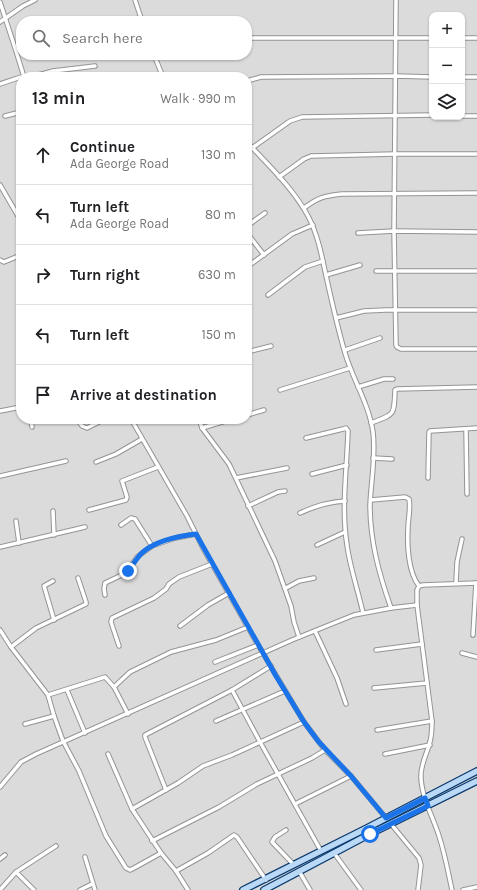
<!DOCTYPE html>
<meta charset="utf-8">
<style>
body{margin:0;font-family:Karla,sans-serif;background:#f6f6f6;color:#202124}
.controls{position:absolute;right:12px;top:12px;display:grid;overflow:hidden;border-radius:8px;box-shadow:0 1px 3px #0004}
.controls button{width:36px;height:36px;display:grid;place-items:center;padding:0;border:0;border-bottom:1px solid #e0e0e0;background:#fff;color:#202124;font:20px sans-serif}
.stop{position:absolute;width:12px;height:12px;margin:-9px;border:3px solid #1a73e8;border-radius:50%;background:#fff}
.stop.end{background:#1a73e8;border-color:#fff;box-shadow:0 1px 4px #0008}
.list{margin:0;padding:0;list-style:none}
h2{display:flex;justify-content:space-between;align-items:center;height:52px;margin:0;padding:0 16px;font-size:17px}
h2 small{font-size:13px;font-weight:400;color:#757577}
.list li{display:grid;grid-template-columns:26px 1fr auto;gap:12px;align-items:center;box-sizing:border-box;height:60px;padding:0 16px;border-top:1px solid #e0e0e0}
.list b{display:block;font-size:15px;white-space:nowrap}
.list p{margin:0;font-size:13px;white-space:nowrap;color:#757577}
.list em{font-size:13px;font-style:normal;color:#757577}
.icon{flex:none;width:22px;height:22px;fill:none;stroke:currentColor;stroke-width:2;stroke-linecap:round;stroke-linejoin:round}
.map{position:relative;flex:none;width:477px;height:890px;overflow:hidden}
.search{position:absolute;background:#fff;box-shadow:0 1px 3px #0004;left:16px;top:16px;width:236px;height:44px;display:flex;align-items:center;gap:10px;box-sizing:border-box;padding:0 14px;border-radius:16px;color:#757577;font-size:15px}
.panel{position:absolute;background:#fff;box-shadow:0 1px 3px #0004;left:16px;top:72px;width:236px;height:352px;border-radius:16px}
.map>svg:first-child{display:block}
.residential{fill:#dadbda;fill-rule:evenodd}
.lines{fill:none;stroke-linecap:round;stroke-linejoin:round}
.street-casing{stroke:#949494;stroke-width:5.5}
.secondary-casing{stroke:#0b396d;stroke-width:8}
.street{stroke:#fff;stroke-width:3.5}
.secondary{stroke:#bad9f6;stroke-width:5.5}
.route{stroke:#1a73e8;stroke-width:5}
</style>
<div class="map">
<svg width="477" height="890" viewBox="0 0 477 890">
<rect width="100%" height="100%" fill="#e3edee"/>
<path class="residential" d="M0,0H477V890H0ZM432,15H462V117H432ZM21,21H247V55H21ZM21,77H247V419H21Z"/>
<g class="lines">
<g class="street-casing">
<g id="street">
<polyline points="135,0 142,21"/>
<polyline points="396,0 394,231 396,345 397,347 401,349 477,349"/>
<polyline points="0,2 16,51 24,77"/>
<polyline points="0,22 23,6 35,0"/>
<polyline points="247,38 432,38"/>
<polyline points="462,38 477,38"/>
<polyline points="154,55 163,77"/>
<polyline points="31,77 53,71 95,66"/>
<polyline points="462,77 477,77"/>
<polyline points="247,81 261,77 396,76 432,77"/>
<polyline points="0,84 21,77"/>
<polyline points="5,116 21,112"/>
<polyline points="462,116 477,116"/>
<path d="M247,142C268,165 293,188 308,216C317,233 321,252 325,271C331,298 337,326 345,353C353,380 369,404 373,432C376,456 371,481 370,505C370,541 379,574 391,608"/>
<polyline points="252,148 290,121 302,117 432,115"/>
<polyline points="279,177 304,159 311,156 395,154 477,154"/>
<polyline points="0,185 21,221"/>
<path d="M304,208C319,197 324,196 342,194L477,193"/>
<polyline points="247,226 265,213"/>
<polyline points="247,233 264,255"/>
<polyline points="358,233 394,231 477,232"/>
<polyline points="0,260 4,262 21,255"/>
<polyline points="247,267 292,234 313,225"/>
<polyline points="376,271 477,271"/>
<polyline points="326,275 360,265"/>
<polyline points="268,295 305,267 323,261"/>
<polyline points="336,318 364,311 386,310 477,310"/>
<polyline points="345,350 380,338"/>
<polyline points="247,352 271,346"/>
<polyline points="358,387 384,379 393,379"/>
<polyline points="280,390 350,368"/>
<polyline points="0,411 21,407"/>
<polyline points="247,415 264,410"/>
<polyline points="31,419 32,427"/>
<polyline points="77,419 82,426 87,428 105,419"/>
<polyline points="131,419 187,516 204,550 258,645 304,722 325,750 351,776 386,818"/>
<polyline points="199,419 202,428 229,464 275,561 291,606 294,622 299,637"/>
<path d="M371,423C395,414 394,416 395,390L397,389L477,387"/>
<polyline points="202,428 232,419"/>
<polyline points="466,429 467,494"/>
<path d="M306,438L343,429L346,428L348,431C347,468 341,508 347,545C350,568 358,590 363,613"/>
<polyline points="373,458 392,459"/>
<polyline points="96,462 116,454 142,439"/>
<polyline points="312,474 347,465"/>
<polyline points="0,476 66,461"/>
<polyline points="236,478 287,468"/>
<polyline points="428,478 429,432 430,431 477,428"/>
<path d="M371,500L405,497L409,499C411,508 408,519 408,528C407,545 408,572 419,586"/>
<polyline points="248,506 278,492 285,491"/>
<polyline points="89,510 126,500 127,497 122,481 158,467"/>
<polyline points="53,511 54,535"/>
<path d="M300,513C315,506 328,502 345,501"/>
<polyline points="16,521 19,543"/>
<polyline points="121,525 131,518 135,519 152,546"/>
<polyline points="317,545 345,532"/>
<polyline points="0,547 85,527"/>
<polyline points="53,581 44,586 54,620"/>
<polyline points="456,583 457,562 462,539"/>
<path d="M419,586L417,590V605L432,721C432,729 432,737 429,745C426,756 420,766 421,778C422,798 433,817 439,836C445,854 448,872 452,890"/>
<polyline points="419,586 423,585 477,583"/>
<polyline points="286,588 299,581 314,578"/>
<polyline points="105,595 104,589 105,583 126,573 137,557 152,546 175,538 196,534"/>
<polyline points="180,626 208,605 229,593"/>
<polyline points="0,630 11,647 48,695 54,716 63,741 79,771 106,836 126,868 130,870 134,868 161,853"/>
<polyline points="315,631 337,678 346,704"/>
<polyline points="473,635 476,583"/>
<polyline points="119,646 111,622 112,618 154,598 166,589 169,584 179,577 212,564"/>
<polyline points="11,647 36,628 86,604 86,602 78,578"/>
<polyline points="376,650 422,644"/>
<polyline points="462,653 477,657"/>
<polyline points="215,662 258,645"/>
<polyline points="114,687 130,672 171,652 216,640 248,627"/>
<polyline points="374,688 427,683"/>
<polyline points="67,690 85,733"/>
<polyline points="232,690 260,742 321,851"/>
<polyline points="48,695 105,677 114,687 128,714"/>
<polyline points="216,721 285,691"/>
<polyline points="25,724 54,716"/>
<polyline points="377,730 432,721"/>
<polyline points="108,754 132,809 161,853 176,871 188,890"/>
<polyline points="385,754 430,745"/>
<polyline points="0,787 21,762 36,754 292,640 344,619 354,615 391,608 417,605"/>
<polyline points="166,790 145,737 145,735 232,690 271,666"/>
<polyline points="295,804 351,776"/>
<polyline points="132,809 178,783 203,766 232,755 304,722"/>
<polyline points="391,824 419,858 421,865 418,890"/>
<polyline points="286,830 275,837 272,842 294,865"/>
<polyline points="152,841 219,807 257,784 312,758 325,750"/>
<polyline points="334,853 361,890"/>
<polyline points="85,857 95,890"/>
<polyline points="0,859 5,855"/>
<polyline points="176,871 208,853 234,835 237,837 266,880"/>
<polyline points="299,871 310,890"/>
<polyline points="16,872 34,890"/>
<polyline points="0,890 16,872 56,846"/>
<polyline points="80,890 92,884"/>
<polyline points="463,890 477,887"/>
</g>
</g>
<g class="secondary-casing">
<g id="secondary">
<polyline points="243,890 365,829 477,771"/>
<polyline points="264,890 370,834 477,781"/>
</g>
</g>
<use href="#street" class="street"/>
<use href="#secondary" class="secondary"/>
</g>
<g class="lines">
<path class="route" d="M128,571C133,565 137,557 143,552C157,540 179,536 196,534L276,676L304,722L318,741L351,776L386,818L425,798L428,806L370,834"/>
</g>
</svg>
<div class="controls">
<button>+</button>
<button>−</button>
<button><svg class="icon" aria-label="layers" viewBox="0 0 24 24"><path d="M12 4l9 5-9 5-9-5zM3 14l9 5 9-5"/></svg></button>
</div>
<div class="stop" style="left:370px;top:834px"></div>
<div class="stop end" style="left:128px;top:571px"></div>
<div class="search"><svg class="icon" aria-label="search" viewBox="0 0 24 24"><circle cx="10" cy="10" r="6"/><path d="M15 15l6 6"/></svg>Search here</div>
<section class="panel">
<h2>13 min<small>Walk · 990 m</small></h2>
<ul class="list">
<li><svg class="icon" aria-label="ahead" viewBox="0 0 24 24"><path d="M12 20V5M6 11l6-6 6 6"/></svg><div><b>Continue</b><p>Ada George Road</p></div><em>130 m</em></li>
<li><svg class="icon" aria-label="left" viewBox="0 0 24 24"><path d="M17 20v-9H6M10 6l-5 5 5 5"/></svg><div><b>Turn left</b><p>Ada George Road</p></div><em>80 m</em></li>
<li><svg class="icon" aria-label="right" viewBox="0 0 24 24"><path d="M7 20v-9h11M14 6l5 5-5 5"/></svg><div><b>Turn right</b></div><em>630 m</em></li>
<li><svg class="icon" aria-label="left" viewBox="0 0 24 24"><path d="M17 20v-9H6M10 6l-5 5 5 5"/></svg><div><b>Turn left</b></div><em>150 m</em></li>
<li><svg class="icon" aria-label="arrive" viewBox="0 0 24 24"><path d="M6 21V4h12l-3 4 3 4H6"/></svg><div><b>Arrive at destination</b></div></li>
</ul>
</section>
</div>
